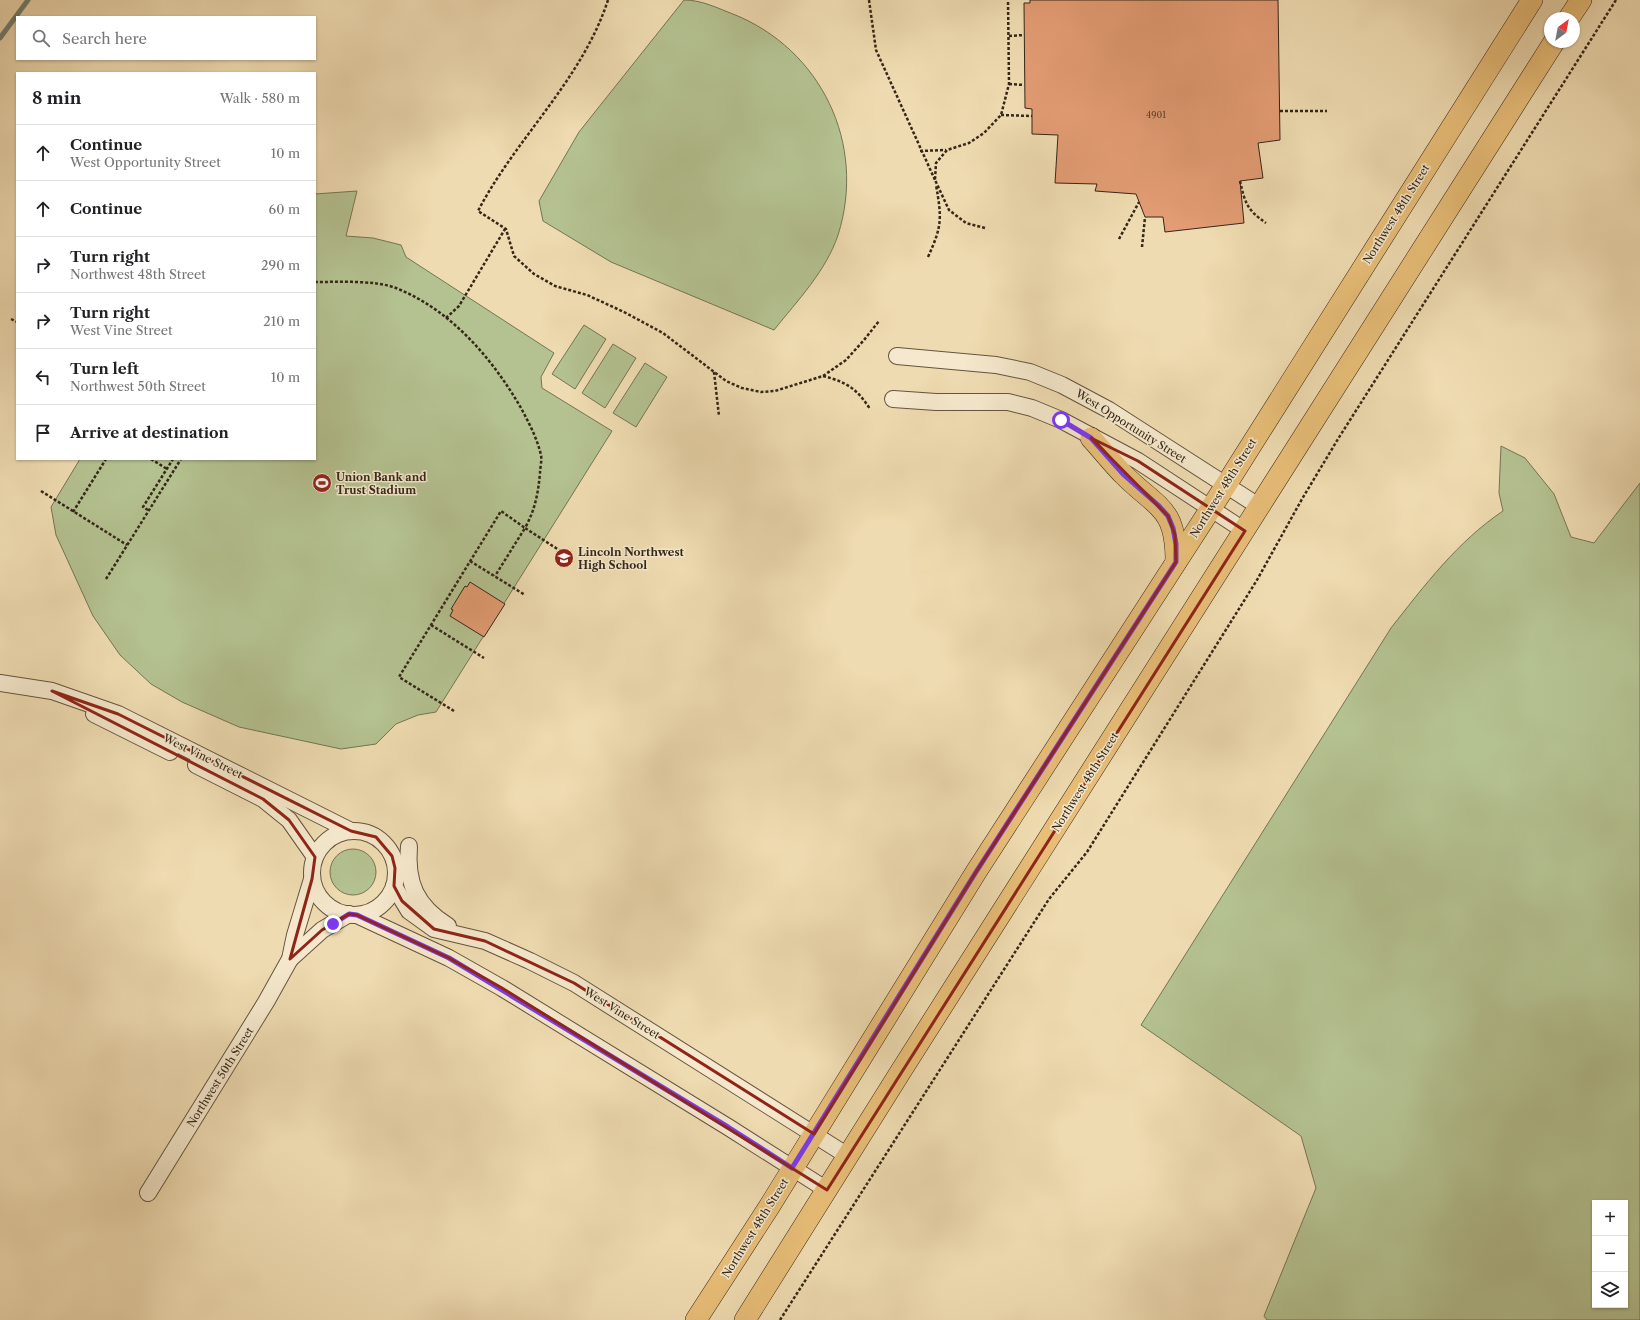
<!DOCTYPE html>
<meta charset="utf-8">
<style>
body{margin:0;font-family:"Libre Caslon Text",serif;background:#f6f6f6;color:#202124}
.controls{position:absolute;right:12px;bottom:12px;display:grid;overflow:hidden;border-radius:0px;box-shadow:0 1px 3px #0004}
.controls button{width:36px;height:36px;display:grid;place-items:center;padding:0;border:0;border-bottom:1px solid #e0e0e0;background:#fff;color:#202124;font:20px sans-serif}
.compass{position:absolute;left:1544px;top:12px;width:36px;height:36px;border-radius:50%;background:#fff;box-shadow:0 1px 3px #0004;rotate:32deg}
.stop{position:absolute;width:12px;height:12px;margin:-9px;border:3px solid #7c3aed;border-radius:50%;background:#fff}
.stop.end{background:#7c3aed;border-color:#fff;box-shadow:0 1px 4px #0008}
.list{margin:0;padding:0;list-style:none}
h2{display:flex;justify-content:space-between;align-items:center;height:52px;margin:0;padding:0 16px;font-size:17px}
h2 small{font-size:13px;font-weight:400;color:#757577}
.list li{display:grid;grid-template-columns:26px 1fr auto;gap:12px;align-items:center;box-sizing:border-box;height:56px;padding:0 16px;border-top:1px solid #e0e0e0}
.list b{display:block;font-size:15px;white-space:nowrap}
.list p{margin:0;font-size:13px;white-space:nowrap;color:#757577}
.list em{font-size:13px;font-style:normal;color:#757577}
.icon{flex:none;width:22px;height:22px;fill:none;stroke:currentColor;stroke-width:2;stroke-linecap:round;stroke-linejoin:round}
.map{position:relative;flex:none;width:1640px;height:1320px;overflow:hidden}
.search{position:absolute;background:#fff;box-shadow:0 1px 3px #0004;left:16px;top:16px;width:300px;height:44px;display:flex;align-items:center;gap:10px;box-sizing:border-box;padding:0 14px;border-radius:0px;color:#757577;font-size:15px}
.panel{position:absolute;background:#fff;box-shadow:0 1px 3px #0004;left:16px;top:72px;width:300px;height:388px;border-radius:0px}
.map>svg:first-child{display:block}
.green{fill:#b4c190;stroke:#747454;fill-rule:evenodd}
.lines{fill:none;stroke-linecap:round;stroke-linejoin:round}
.stream{stroke:#728071;stroke-width:5}
.building{fill:#e39c73;stroke:#352718}
.minor-casing{stroke:#64543e;stroke-width:18}
.major-casing{stroke:#352718;stroke-width:22}
.path{stroke:#352718;stroke-width:2.5;stroke-dasharray:3 2;stroke-linecap:butt}
.minor{stroke:#f5e8cc;stroke-width:16}
.major{stroke:#e8be78;stroke-width:21}
.route{stroke:#7c3aed;stroke-width:5}
.marked{fill:none;stroke:#8f2418;stroke-width:3;stroke-linejoin:round}
.labels{text-anchor:middle;dominant-baseline:central;stroke-width:3;stroke-linejoin:round;paint-order:stroke}
.number-label{font-size:9px;fill:#60442f}
.street-label{font-size:11px;fill:#352718;stroke:#f5e8cc}
.poi-label{font-size:11px;font-weight:bold;fill:#352718;stroke:#f5e8cc;text-anchor:start}
</style>
<div class="map">
<svg width="1640" height="1320" viewBox="0 0 1640 1320">
<rect width="100%" height="100%" fill="#efdbb1"/>
<filter id="stains"><feTurbulence type="fractalNoise" baseFrequency=".005" numOctaves="4"/><feColorMatrix values="0 0 0 0 .2 0 0 0 0 .09 0 0 0 0 .02 0 0 0 .5 -.17"/></filter>
<radialGradient id="worn" r=".72"><stop offset=".6" stop-color="#630" stop-opacity="0"/><stop offset="1" stop-color="#630" stop-opacity=".3"/></radialGradient>
<g class="green">
<path d="M684,0C702,0 717,8 733,14C821,49 867,144 838,235C826,271 798,300 774,330L611,262L543,221L539,201L579,132Z"/>
<polygon points="357,191 346,236 373,238 401,245 406,257 554,353 541,377 542,388 612,431 436,712 418,715 396,724 376,744 341,749 239,727 182,702 151,684 120,655 93,616 56,535 51,507 80,459 315,459 315,194"/>
<polygon points="584,325 606,339 575,389 552,374"/>
<polygon points="613,344 636,358 605,408 582,393"/>
<polygon points="645,363 667,377 636,427 613,413"/>
<path d="M1501,446L1525,458L1554,494L1571,537L1594,543L1640,483V1320H1267L1264,1316L1316,1188L1301,1136L1141,1025L1391,628C1424,586 1458,541 1503,511L1499,493ZM1595,1203H1625V1305H1595Z"/>
<circle cx="353" cy="872" r="23"/>
</g>
<g class="lines">
<polyline class="stream" points="0,38 28,0"/>
</g>
<g class="building">
<polygon points="1030,0 1278,0 1280,140 1258,143 1263,178 1240,181 1244,223 1165,232 1163,217 1145,217 1136,194 1095,191 1097,184 1055,183 1058,135 1032,134 1032,109 1025,108 1024,3 1030,3"/>
<polygon points="470,582 505,604 484,637 450,616 453,610 451,609 465,586 467,587"/>
</g>
<g class="lines">
<g class="minor-casing">
<g id="minor">
<polyline points="897,356 996,365 1030,372 1062,385 1109,410 1260,507"/>
<polyline points="893,399 936,402 1008,402 1032,408 1061,420 1138,461 1245,531"/>
<polyline points="0,683 52,691 118,714 351,831"/>
<polyline points="94,714 170,752"/>
<polyline points="196,765 263,799 289,820 315,857"/>
<circle cx="354" cy="873" r="42"/>
<path d="M409,846C406,883 416,906 448,926"/>
<polyline points="394,886 409,911 434,929 485,941 530,961 574,983 848,1156"/>
<polyline points="357,915 449,958 502,988 728,1127 827,1190"/>
<polyline points="290,959 322,930 349,914"/>
<polyline points="148,1193 266,1002 290,959 295,935 312,879"/>
</g>
</g>
<g class="major-casing">
<g id="major">
<polyline points="1569,18 1581,0"/>
<path d="M1091,438C1102,450 1112,463 1124,475C1158,509 1176,507 1176,562"/>
<polyline points="696,1320 769,1207 976,872 1226,485 1532,0"/>
<polyline points="745,1320 901,1071 1554,42"/>
</g>
</g>
<g class="path">
<path d="M608,0C582,80 516,138 478,211L506,229L514,256L534,274L555,286L587,295L624,312L663,333L726,381L742,388L761,392L775,391L823,376L846,360L864,340L879,321"/>
<polyline points="869,0 876,50 935,180"/>
<polyline points="1009,36 1024,35"/>
<polyline points="1009,84 1024,85"/>
<polyline points="1280,111 1327,111"/>
<polyline points="1001,115 1032,116"/>
<polyline points="920,151 946,150"/>
<path d="M1240,181C1245,203 1247,210 1266,223"/>
<polyline points="985,228 966,223 949,210 935,180 936,163 947,150 969,143 984,133 1001,115 1009,84 1008,0"/>
<polyline points="1119,239 1139,202"/>
<polyline points="1142,247 1145,217"/>
<path d="M928,257C942,226 942,219 936,185"/>
<path d="M315,282C339,282 375,280 396,288C451,310 492,358 521,408C529,423 537,438 541,455C542,461 540,468 540,473C538,494 535,510 525,528L562,552"/>
<polyline points="446,318 459,306 505,229"/>
<polyline points="11,319 17,322"/>
<polyline points="714,372 719,416"/>
<path d="M823,376C847,382 857,389 870,409"/>
<polyline points="151,459 167,469"/>
<polyline points="41,491 127,545"/>
<polyline points="148,510 143,507 173,459"/>
<polyline points="73,512 106,459"/>
<polyline points="470,561 525,595"/>
<polyline points="106,579 181,459"/>
<polyline points="431,625 484,658"/>
<polyline points="454,711 399,677 501,511 525,528 495,576"/>
<polyline points="780,1320 1049,899 1087,852 1257,580 1302,499 1338,439 1616,0"/>
</g>
<use href="#minor" class="minor"/>
<use href="#major" class="major"/>
</g>
<g class="lines">
<polyline class="route" points="333,924 349,914 357,915 449,958 728,1127 792,1168 976,872 1176,562 1176,544 1173,528 1168,516 1158,505 1124,475 1091,438 1061,420"/>
</g>
<path class="marked" d="M1091,438L1138,461L1245,531L827,1190L502,988L449,958L357,915L349,914L322,930L290,959L312,879L315,857L289,820L263,799L52,691L118,714L351,831L376,837L392,856L395,868L394,886L402,901L434,929L485,941L574,983L814,1134L976,872L1176,562L1175,535L1168,516Z"/>
<defs>
<g id="stadium-disc" transform="scale(1)"><circle r="9.5" fill="#8f2418" stroke="#f5e8cc"/><path d="M0-5a6.5 5 0 1 0 0 10a6.5 5 0 1 0 0-10ZM-3.5-1.8h7v3.6h-7Z" fill="#fff"/></g>
<g id="school-disc" transform="scale(1)"><circle r="9.5" fill="#8f2418" stroke="#f5e8cc"/><path d="M0-5L7-2L0 1L-7-2ZM-4 1L0 2.5L4 1V4Q0 6-4 4Z" fill="#fff"/></g>
</defs>
<g fill-rule="evenodd">
<use href="#stadium-disc" x="322" y="483"/>
<use href="#school-disc" x="564" y="558"/>
</g>
<g class="labels">
<g class="number-label">
<text x="1156" y="114">4901</text>
</g>
<g class="street-label">
<text transform="translate(1396 214) rotate(-58)">Northwest 48th Street</text>
<text transform="translate(1131 426) rotate(32)">West Opportunity Street</text>
<text transform="translate(1223 488) rotate(-58)">Northwest 48th Street</text>
<text transform="translate(203 756) rotate(26)">West Vine Street</text>
<text transform="translate(1085 782) rotate(-58)">Northwest 48th Street</text>
<text transform="translate(622 1013) rotate(32)">West Vine Street</text>
<text transform="translate(220 1077) rotate(-58)">Northwest 50th Street</text>
<text transform="translate(755 1228) rotate(-58)">Northwest 48th Street</text>
</g>
<g class="poi-label">
<text x="336" y="477">Union Bank and<tspan x="336" dy="13">Trust Stadium</tspan></text>
<text x="578" y="552">Lincoln Northwest<tspan x="578" dy="13">High School</tspan></text>
</g>
</g>
<rect width="100%" height="100%" filter="url(#stains)"/>
<rect width="100%" height="100%" fill="url(#worn)"/>
</svg>
<div class="controls">
<button>+</button>
<button>−</button>
<button><svg class="icon" aria-label="layers" viewBox="0 0 24 24"><path d="M12 4l9 5-9 5-9-5zM3 14l9 5 9-5"/></svg></button>
</div>
<svg class="compass" viewBox="-18 -18 36 36"><path d="M0-13l5 13h-10z" fill="#e53935"/><path d="M0 13l5-13h-10z" fill="#757577"/></svg>
<div class="stop" style="left:1061px;top:420px"></div>
<div class="stop end" style="left:333px;top:924px"></div>
<div class="search"><svg class="icon" aria-label="search" viewBox="0 0 24 24"><circle cx="10" cy="10" r="6"/><path d="M15 15l6 6"/></svg>Search here</div>
<section class="panel">
<h2>8 min<small>Walk · 580 m</small></h2>
<ul class="list">
<li><svg class="icon" aria-label="ahead" viewBox="0 0 24 24"><path d="M12 20V5M6 11l6-6 6 6"/></svg><div><b>Continue</b><p>West Opportunity Street</p></div><em>10 m</em></li>
<li><svg class="icon" aria-label="ahead" viewBox="0 0 24 24"><path d="M12 20V5M6 11l6-6 6 6"/></svg><div><b>Continue</b></div><em>60 m</em></li>
<li><svg class="icon" aria-label="right" viewBox="0 0 24 24"><path d="M7 20v-9h11M14 6l5 5-5 5"/></svg><div><b>Turn right</b><p>Northwest 48th Street</p></div><em>290 m</em></li>
<li><svg class="icon" aria-label="right" viewBox="0 0 24 24"><path d="M7 20v-9h11M14 6l5 5-5 5"/></svg><div><b>Turn right</b><p>West Vine Street</p></div><em>210 m</em></li>
<li><svg class="icon" aria-label="left" viewBox="0 0 24 24"><path d="M17 20v-9H6M10 6l-5 5 5 5"/></svg><div><b>Turn left</b><p>Northwest 50th Street</p></div><em>10 m</em></li>
<li><svg class="icon" aria-label="arrive" viewBox="0 0 24 24"><path d="M6 21V4h12l-3 4 3 4H6"/></svg><div><b>Arrive at destination</b></div></li>
</ul>
</section>
</div>
